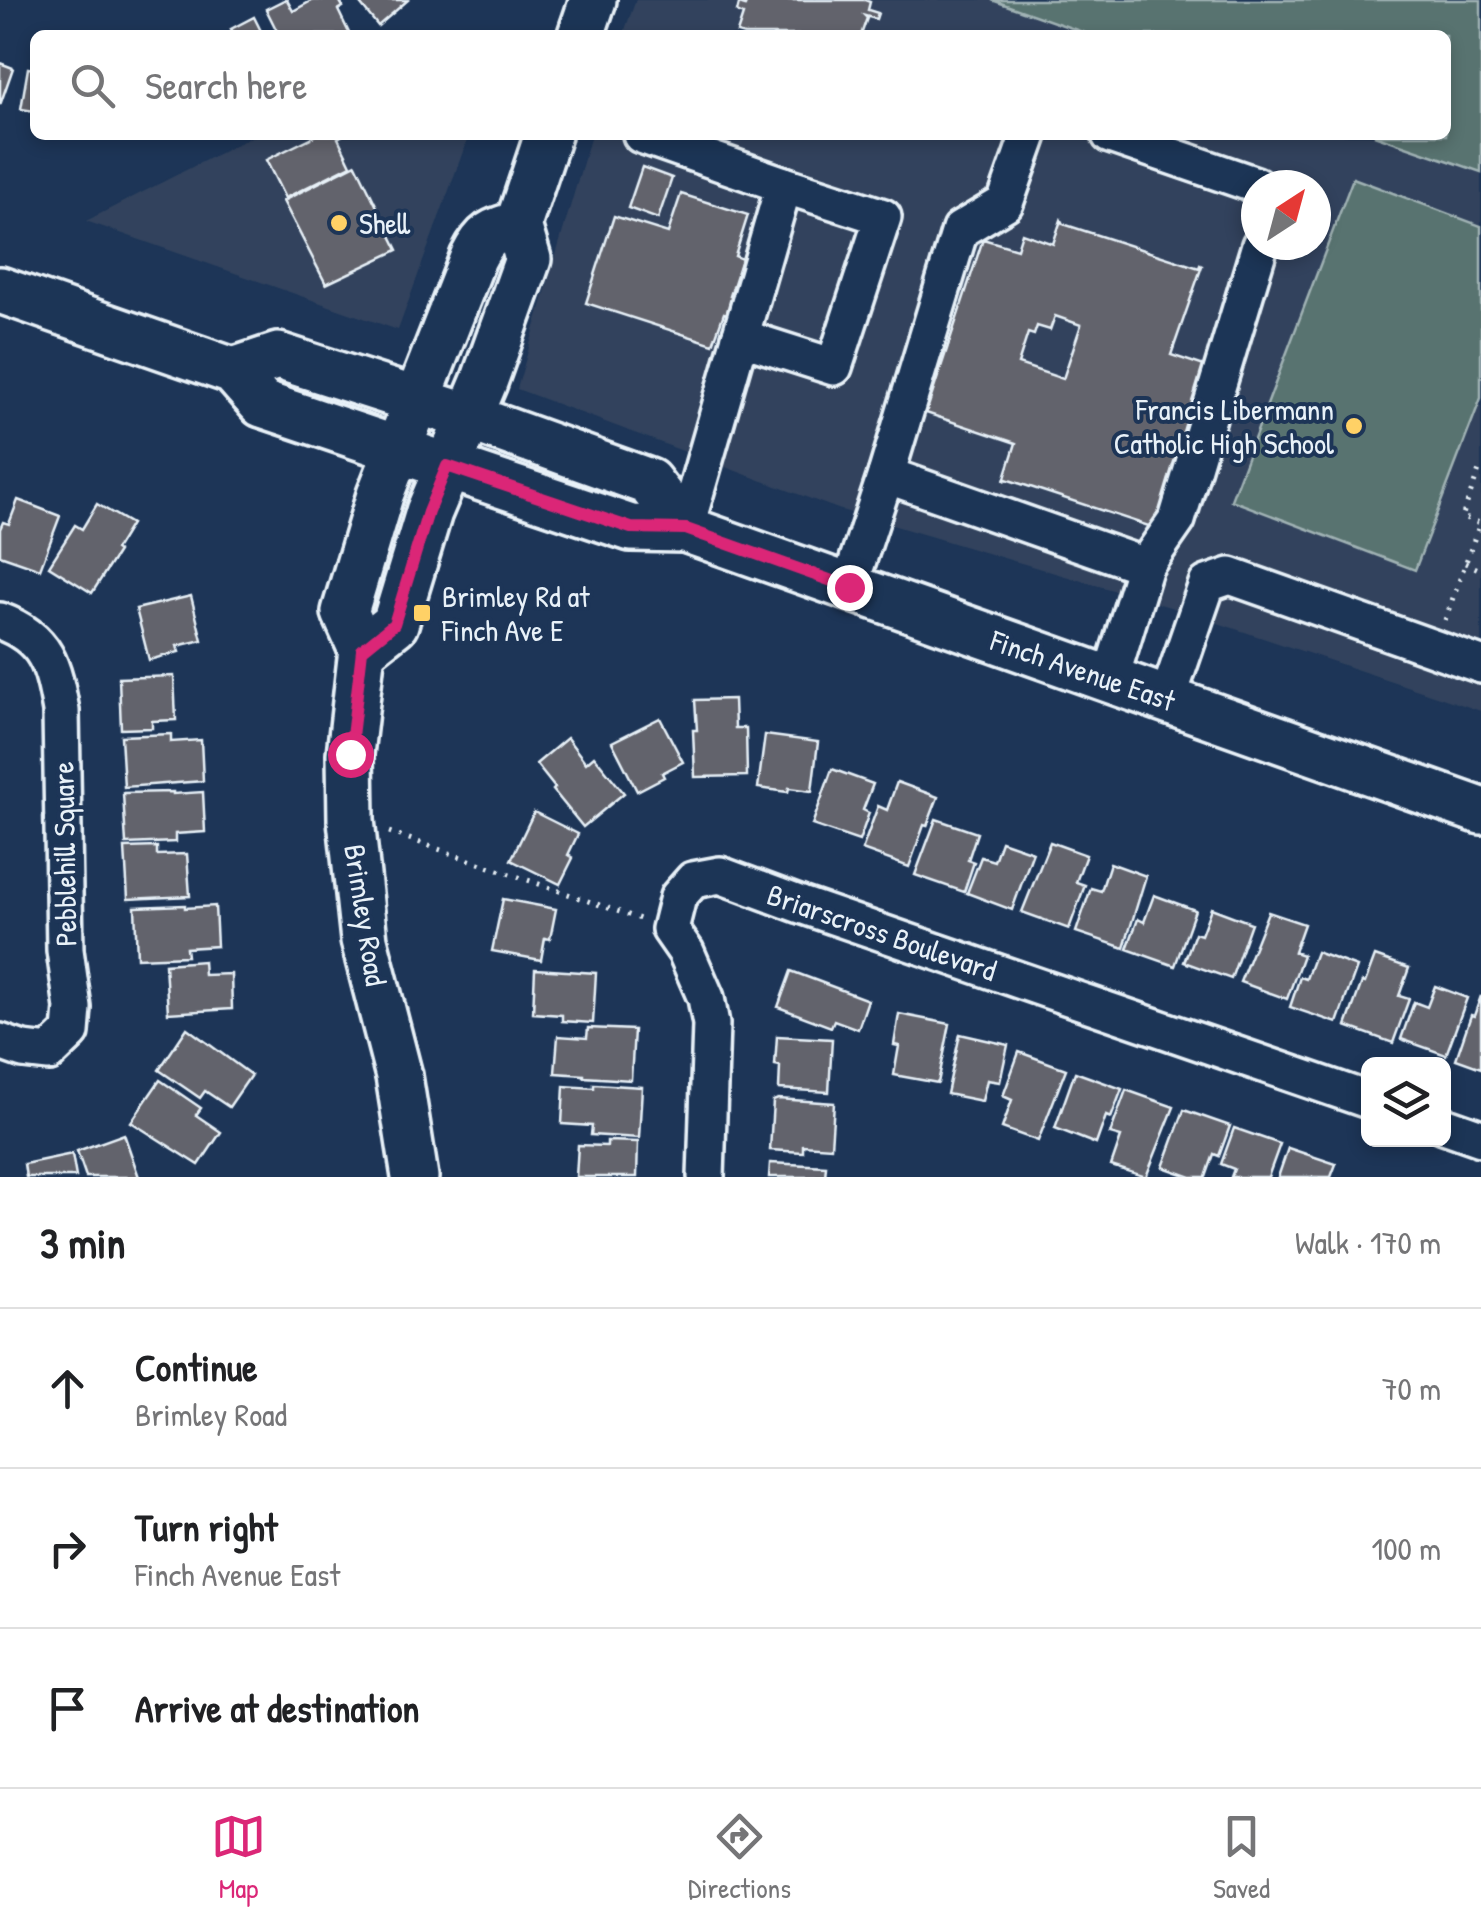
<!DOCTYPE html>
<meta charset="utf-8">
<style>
body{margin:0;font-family:"Patrick Hand",sans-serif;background:#f2f2f2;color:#202124}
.controls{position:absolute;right:30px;bottom:30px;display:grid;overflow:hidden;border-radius:15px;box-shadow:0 5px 15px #0003}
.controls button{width:90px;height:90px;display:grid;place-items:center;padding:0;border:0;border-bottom:2px solid #e0e0e0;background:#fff;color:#202124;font:50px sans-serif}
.compass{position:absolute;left:1241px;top:170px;width:90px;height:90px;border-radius:50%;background:#fff;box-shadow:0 5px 15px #0003;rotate:36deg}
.stop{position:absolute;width:30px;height:30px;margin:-22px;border:8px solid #db2777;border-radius:50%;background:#fff}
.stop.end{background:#db2777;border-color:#fff;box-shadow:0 2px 10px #0008}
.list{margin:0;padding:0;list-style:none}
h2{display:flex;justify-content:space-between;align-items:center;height:130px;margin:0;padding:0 40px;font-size:42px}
h2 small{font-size:32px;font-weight:400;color:#757577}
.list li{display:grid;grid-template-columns:65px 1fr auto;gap:30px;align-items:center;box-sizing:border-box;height:160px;padding:0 40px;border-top:2px solid #e0e0e0}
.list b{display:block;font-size:38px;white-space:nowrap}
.list p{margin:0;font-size:32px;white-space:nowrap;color:#757577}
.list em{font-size:32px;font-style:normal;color:#757577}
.icon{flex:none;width:55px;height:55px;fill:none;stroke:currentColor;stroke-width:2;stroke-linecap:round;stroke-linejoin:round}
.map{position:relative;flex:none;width:1481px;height:1177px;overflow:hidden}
.search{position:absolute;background:#fff;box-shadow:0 5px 15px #0003;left:30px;right:30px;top:30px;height:110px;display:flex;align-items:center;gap:25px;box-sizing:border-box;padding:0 35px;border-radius:15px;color:#757577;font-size:38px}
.sheet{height:610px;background:#fff}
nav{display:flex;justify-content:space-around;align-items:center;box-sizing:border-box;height:140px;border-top:2px solid #e0e0e0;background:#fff;font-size:28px;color:#757577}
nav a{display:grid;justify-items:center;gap:5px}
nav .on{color:#db2777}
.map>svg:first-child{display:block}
.built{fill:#32435d;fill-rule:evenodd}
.green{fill:#597370;stroke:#a0b2b4;stroke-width:2.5}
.building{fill:#62636c;stroke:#e8f1f8;stroke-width:2.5;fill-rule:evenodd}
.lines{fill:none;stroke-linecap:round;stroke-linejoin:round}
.minor-casing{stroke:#e8f1f8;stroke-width:42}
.major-casing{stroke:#e8f1f8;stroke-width:52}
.path{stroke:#e8f1f8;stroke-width:5;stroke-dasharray:2.5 8;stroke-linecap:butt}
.minor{stroke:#1d3557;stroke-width:35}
.major{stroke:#1d3557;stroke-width:45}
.route{stroke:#db2777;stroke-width:12}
.poi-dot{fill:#ffd166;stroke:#1d3557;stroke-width:4}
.labels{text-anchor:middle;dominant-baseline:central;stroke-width:8;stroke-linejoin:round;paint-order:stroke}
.poi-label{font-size:30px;fill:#e8f1f8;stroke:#1d3557;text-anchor:start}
.street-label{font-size:30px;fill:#e8f1f8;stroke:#1d3557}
</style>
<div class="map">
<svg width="1481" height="1177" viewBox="0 0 1481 1177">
<rect width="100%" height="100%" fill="#1d3557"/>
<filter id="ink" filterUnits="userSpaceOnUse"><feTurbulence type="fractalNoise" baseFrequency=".01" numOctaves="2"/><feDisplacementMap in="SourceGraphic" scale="20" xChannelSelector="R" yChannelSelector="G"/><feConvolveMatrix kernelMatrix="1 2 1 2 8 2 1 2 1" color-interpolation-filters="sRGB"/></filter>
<g filter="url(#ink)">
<g class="built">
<polygon points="636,0 992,0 1091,35 623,35"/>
<polygon points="255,135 469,135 398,330 86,221"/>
<path d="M591,135H1374L1481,172V711L1170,607L838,509L517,389ZM1256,185H1316V245H1256Z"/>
</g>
<g class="green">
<polygon points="992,0 1481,0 1481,172 1374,135 1446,135 1446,35 1091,35"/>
<polygon points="1353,178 1481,226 1481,398 1415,570 1231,500"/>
</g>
<g class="building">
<polygon points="284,0 287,0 293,11 313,0 339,0 343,7 338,10 350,35 279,35 266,9"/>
<polygon points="357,0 408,0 378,26"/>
<polygon points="747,0 865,0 870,2 868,10 878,13 876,19 865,16 867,18 861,35 744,35 737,33 743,15 737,12 739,4 745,6"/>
<polygon points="254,17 263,35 235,35 231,29"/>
<polygon points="0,63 13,68 0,105"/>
<polygon points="28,68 35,69 35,111 21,109"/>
<polygon points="317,135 343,135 338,138 351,165 285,198 266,160"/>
<polygon points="356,164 398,250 326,284 283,201"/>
<polygon points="642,167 672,178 658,219 628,208"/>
<polygon points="681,194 748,215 735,256 742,259 730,296 734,297 728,314 724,313 713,344 586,303 614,216 668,233"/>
<path d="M1061,220L1063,224L1199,268L1200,265L1202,266L1171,355L1204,366L1208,365L1154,529L1152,527L1006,479L1004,481L1016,443L926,413L983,239L1017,249L1022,233L1053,244ZM1055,316L1081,325L1063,379L1018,364L1028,333L1034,335L1037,326L1050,330Z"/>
<polygon points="18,500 60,516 40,569 0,555 0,529 3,522 9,524"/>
<polygon points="97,504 131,524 115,550 118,552 92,593 49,566 75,525 82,529"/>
<polygon points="191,596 202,640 177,646 179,652 149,660 136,609"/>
<polygon points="174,676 176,720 152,721 152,728 121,729 119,678"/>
<polygon points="734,699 735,728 746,728 747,776 695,777 693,730 697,730 695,700"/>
<polygon points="660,718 683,762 662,773 664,777 637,791 612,742"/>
<polygon points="171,734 171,742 201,740 203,781 124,787 121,736"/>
<polygon points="765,735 818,742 812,791 789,788 788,792 758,788"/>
<polygon points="567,738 586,763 594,756 624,793 583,827 553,790 555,788 536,764"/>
<polygon points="832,769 873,784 863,810 869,813 859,841 812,825"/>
<polygon points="897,782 938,797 927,826 924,825 909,867 862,850 878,806 887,810"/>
<polygon points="173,792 173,794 203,792 205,832 175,834 175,842 126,844 123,793"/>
<polygon points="534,812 578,834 568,855 573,858 560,884 511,860"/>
<polygon points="936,819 977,833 968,860 974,862 964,892 915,875"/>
<polygon points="1001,841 1033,852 1012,910 967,893 981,857 994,861"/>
<polygon points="1050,842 1086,855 1076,882 1085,885 1069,929 1022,912"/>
<polygon points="157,847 157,855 187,854 190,896 128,899 125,848"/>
<polygon points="1110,863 1146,876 1124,948 1076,932 1091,888 1101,891"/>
<polygon points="1154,895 1195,910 1175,966 1127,949 1138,919 1144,922"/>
<polygon points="503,899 556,909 550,939 545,938 541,960 492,951"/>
<polygon points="185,905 185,908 215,906 217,946 186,948 187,956 137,958 135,907"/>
<polygon points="1211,908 1251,923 1231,979 1184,962 1195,933 1201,935"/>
<polygon points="1268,912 1304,924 1294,952 1303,955 1287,999 1240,982"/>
<polygon points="1316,952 1357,967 1337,1023 1290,1007 1300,977 1306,979"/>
<polygon points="1375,956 1409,968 1399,996 1409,999 1393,1043 1346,1026 1362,982 1365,983"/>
<polygon points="203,961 204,975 231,974 232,1009 168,1013 165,964"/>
<polygon points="535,969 596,973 593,1023 562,1021 562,1015 533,1013"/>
<polygon points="791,971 868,1000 858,1029 834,1020 831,1027 778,1007"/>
<polygon points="1435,986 1467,998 1446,1055 1401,1039 1414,1002 1427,1007"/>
<polygon points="1481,996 1481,1068 1456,1059 1471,1015 1474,1016"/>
<polygon points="899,1014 950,1024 938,1083 894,1075 899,1046 894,1045"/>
<polygon points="187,1028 251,1075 229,1107 205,1091 200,1098 159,1070"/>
<polygon points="588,1028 634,1030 631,1080 584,1077 584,1075 555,1073 558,1036 587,1038"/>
<polygon points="960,1034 1008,1045 1000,1082 987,1080 982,1101 947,1094"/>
<polygon points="777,1036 832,1039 829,1092 779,1089 780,1066 775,1065"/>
<polygon points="1019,1052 1066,1069 1038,1141 1002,1128 1012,1100 1003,1096"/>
<polygon points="1075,1072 1122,1089 1111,1118 1106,1116 1096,1144 1055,1128"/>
<polygon points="160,1080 201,1108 196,1115 221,1132 199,1165 131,1122"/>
<polygon points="594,1084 642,1087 639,1138 591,1135 592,1126 562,1124 564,1086 594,1088"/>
<polygon points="1126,1090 1174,1107 1146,1177 1111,1166 1121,1137 1110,1134"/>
<polygon points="778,1099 834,1103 831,1147 803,1145 803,1152 770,1150 773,1101"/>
<polygon points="1184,1110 1230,1126 1219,1156 1214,1154 1206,1177 1191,1177 1163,1167"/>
<polygon points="1234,1128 1280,1144 1268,1177 1231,1177 1234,1169 1221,1164"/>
<polygon points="124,1134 139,1177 86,1177 77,1151"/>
<polygon points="607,1141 638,1142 637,1177 576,1177 578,1145 607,1146"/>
<polygon points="1288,1148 1336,1164 1331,1177 1278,1177"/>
<polygon points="72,1154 76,1177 26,1177 24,1164"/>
<polygon points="770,1163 826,1166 825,1177 769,1177"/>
</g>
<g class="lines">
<g class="minor-casing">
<g id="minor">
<polyline points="641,135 784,185 685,529"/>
<polyline points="1110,135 1256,185"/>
<polyline points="740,337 834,367 883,217 784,185"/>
<polyline points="886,475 960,230 1005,203 1029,135"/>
<polyline points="1145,566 1177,520 1260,245"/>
<polyline points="849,587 886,475 1145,566 1110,680"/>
<path d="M0,621C47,638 53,666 61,711L65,950L73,1008L71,1032L49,1053L23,1050L0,1042"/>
<polyline points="1167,700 1207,584 1230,576 1481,665"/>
<polyline points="1444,1125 1481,1138"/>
<polyline points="706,1177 711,1024 706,998 686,952 670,929 678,897 693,880 720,875 801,905 1368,1100"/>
</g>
</g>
<g class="major-casing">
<g id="major">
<polyline points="581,35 593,0"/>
<polyline points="0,290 233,371 262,404 631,528 685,529 1481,811"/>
<polyline points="233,371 278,356 468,417 649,482 685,529"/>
<polyline points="362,650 395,624 429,512 484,382 528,259 518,225 548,135"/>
<path d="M415,1177L399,1076L364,940L351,820L350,754L362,650L345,612L380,495L473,258C485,234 492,231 518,225"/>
</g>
</g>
<g class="path">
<polyline points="1465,563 1481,570"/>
<polyline points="1445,620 1480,523 1462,517 1481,465"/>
<polyline points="389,832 643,920"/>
</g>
<use href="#minor" class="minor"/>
<use href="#major" class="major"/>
</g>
</g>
<g class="lines" filter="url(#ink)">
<polyline class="route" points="350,754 362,650 394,624 428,512 447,466 631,528 686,529 849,587"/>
</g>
<g class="poi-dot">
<circle cx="339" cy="223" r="10"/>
<circle cx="1354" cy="426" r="10"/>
<rect x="412" y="603" width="20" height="20" rx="5"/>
</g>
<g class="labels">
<g class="poi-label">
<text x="359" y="223">Shell</text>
<text x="1334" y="409" text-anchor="end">Francis Libermann<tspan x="1334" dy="34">Catholic High School</tspan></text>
<text x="442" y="596">Brimley Rd at<tspan x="442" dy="34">Finch Ave E</tspan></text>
</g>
<g class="street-label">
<text transform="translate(1083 670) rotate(19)">Finch Avenue East</text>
<text transform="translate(64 854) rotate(-91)">Pebblehill Square</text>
<text transform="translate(366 915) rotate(81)">Brimley Road</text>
<text transform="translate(882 932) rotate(19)">Briarscross Boulevard</text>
</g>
</g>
</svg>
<div class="controls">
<button><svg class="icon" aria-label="layers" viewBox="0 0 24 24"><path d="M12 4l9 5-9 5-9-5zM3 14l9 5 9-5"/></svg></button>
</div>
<svg class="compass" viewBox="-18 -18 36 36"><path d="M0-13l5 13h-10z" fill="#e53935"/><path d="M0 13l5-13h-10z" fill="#757577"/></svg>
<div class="stop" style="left:350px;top:754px"></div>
<div class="stop end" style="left:849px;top:587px"></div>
<div class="search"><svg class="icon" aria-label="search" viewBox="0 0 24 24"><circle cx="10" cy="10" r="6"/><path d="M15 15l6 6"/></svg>Search here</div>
</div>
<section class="sheet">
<h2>3 min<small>Walk · 170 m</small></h2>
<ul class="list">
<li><svg class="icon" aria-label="ahead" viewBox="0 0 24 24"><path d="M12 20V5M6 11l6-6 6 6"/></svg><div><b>Continue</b><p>Brimley Road</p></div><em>70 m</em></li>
<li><svg class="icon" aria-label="right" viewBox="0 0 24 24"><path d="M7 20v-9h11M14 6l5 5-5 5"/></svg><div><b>Turn right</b><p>Finch Avenue East</p></div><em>100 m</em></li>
<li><svg class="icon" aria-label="arrive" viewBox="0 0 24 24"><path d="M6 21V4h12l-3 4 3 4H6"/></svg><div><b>Arrive at destination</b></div></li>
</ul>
</section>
<nav>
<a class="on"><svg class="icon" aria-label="map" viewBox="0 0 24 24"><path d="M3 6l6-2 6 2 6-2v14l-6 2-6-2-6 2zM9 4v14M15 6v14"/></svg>Map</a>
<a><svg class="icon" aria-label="directions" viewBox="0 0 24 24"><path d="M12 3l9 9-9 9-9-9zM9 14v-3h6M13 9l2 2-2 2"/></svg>Directions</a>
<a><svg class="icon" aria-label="saved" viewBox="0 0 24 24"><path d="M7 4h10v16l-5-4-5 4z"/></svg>Saved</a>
</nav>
